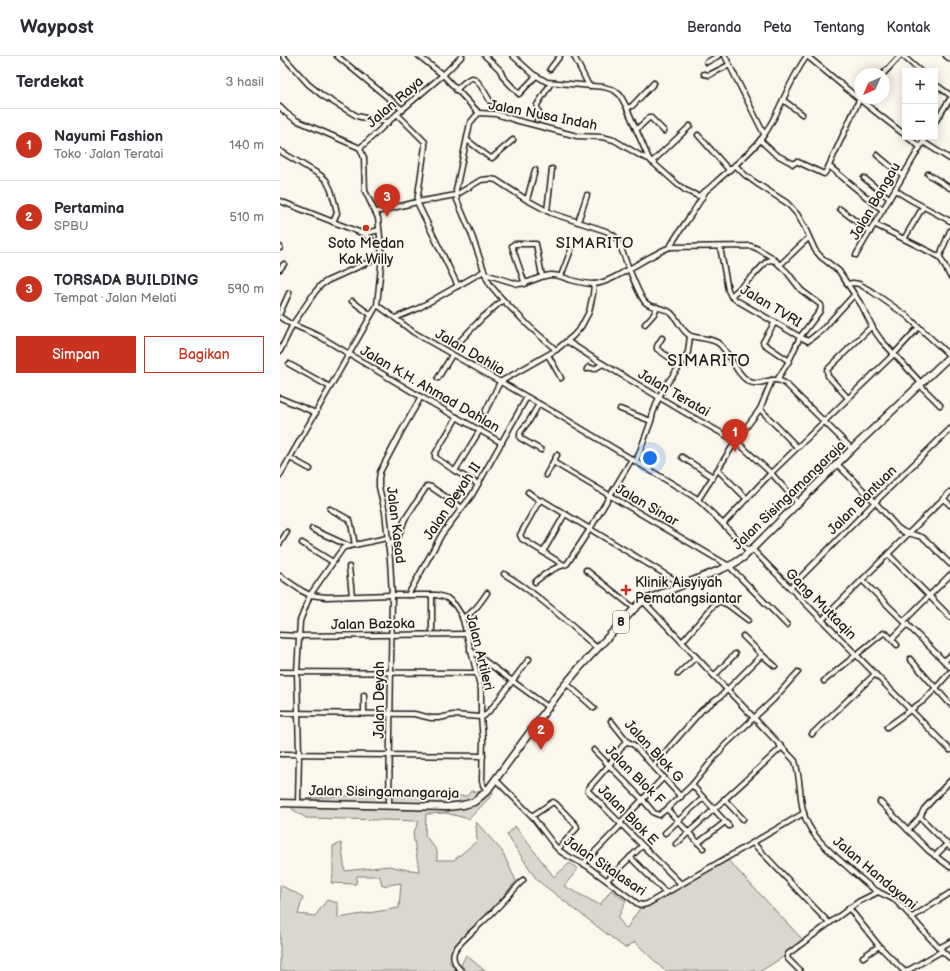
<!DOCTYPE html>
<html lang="id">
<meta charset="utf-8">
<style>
body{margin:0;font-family:"Balsamiq Sans",sans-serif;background:#f2f2f3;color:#2b2b33}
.controls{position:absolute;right:12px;top:12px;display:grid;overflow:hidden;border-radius:0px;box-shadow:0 2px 10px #0003}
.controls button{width:36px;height:36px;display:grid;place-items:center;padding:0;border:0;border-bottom:1px solid #e1e1e2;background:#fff;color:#2b2b33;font:20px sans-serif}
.compass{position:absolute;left:574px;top:12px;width:36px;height:36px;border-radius:50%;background:#fff;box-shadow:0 2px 10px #0003;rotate:225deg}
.you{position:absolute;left:370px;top:402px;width:14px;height:14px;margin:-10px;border:3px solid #fff;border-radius:50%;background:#1a73e8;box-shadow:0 0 0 6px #1a73e833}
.badge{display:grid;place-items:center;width:26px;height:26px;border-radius:50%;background:#c8321e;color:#fff;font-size:13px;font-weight:700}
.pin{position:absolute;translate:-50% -33px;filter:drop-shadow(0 1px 2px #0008)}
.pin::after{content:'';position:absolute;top:21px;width:14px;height:12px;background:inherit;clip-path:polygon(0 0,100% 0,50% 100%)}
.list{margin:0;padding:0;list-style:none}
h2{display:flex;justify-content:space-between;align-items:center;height:52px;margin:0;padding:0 16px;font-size:17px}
h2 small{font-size:13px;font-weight:400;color:#7c7c81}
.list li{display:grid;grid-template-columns:26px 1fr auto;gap:12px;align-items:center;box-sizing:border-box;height:72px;padding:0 16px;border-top:1px solid #e1e1e2}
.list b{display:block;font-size:15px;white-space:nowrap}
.list p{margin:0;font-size:13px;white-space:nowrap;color:#7c7c81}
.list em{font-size:13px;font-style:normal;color:#7c7c81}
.actions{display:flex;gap:8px;padding:12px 16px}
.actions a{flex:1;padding:9px 0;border:1px solid #c8321e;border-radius:0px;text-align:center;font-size:14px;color:#c8321e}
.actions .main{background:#c8321e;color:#fff}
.map{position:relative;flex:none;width:670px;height:915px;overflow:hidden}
header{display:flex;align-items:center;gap:24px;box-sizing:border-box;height:56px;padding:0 20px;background:#fff;border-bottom:1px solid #e1e1e2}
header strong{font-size:19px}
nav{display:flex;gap:22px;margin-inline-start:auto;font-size:14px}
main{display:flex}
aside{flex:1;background:#fff}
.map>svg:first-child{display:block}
.green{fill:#dad7ce;stroke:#7b7a75}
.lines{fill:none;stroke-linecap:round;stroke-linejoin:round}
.minor-casing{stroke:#1c1c1c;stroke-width:7}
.highway-casing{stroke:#1c1c1c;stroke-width:9}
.minor{stroke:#fbf7ec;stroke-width:4}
.highway{stroke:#fbf7ec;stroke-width:6}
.poi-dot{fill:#c8321e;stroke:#fbf7ec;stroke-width:1.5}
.labels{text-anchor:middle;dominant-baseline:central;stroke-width:3.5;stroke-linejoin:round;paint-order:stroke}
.shield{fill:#fbf7ec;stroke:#5f5e5a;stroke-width:1}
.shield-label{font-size:13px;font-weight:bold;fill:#1c1c1c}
.street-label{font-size:14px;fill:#1c1c1c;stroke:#fbf7ec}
.poi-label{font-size:14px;fill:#1c1c1c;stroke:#fbf7ec}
.neighbourhood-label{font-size:15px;letter-spacing:1px;fill:#1c1c1c;stroke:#fbf7ec}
.quarter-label{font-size:16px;letter-spacing:1px;fill:#1c1c1c;stroke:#fbf7ec}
</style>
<header>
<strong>Waypost</strong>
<nav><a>Beranda</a><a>Peta</a><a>Tentang</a><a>Kontak</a></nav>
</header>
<main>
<aside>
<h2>Terdekat<small>3 hasil</small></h2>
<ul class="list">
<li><span class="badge">1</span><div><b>Nayumi Fashion</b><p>Toko · Jalan Teratai</p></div><em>140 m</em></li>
<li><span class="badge">2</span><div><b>Pertamina</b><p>SPBU</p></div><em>510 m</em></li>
<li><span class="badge">3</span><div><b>TORSADA BUILDING</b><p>Tempat · Jalan Melati</p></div><em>590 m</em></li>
</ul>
<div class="actions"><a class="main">Simpan</a><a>Bagikan</a></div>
</aside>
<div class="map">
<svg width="670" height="915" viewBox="0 0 670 915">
<rect width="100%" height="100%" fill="#fbf7ec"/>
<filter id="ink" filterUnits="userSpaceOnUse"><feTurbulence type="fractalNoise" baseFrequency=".025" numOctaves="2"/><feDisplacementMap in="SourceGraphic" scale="8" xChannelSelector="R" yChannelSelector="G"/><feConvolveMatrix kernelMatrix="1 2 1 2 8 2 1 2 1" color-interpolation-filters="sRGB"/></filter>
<g filter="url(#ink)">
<g class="green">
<polygon points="191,735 214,737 189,763 166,757 146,758 145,779 157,795 157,804 174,804 197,785 196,766 222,795 236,825 169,905 176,915 0,915 0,829 23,841 18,858 35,860 47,844 58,847 58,862 119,852 121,827 102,830 100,820 77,820 76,828 51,827 53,819 53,790 61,787 65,815 109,810 123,813 139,815 133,778 139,765 26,762 12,753 12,744 57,740 187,740"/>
<polygon points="235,770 274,821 290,807 298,813 284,830 320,849 331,834 346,845 338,862 346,873 362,849 446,802 524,885 511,896 481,915 385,915 355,886 345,892 257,824 227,779"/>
<polygon points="186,899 205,915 187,915 181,909"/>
</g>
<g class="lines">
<g class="minor-casing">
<g id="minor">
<polyline points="3,0 28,28 43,40 77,60 93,64 109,66"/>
<polyline points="57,0 123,54"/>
<polyline points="139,0 163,19 197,55"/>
<polyline points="205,0 215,9 220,14 223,21 239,38 256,20"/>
<path d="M233,0L253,18L267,26L324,31L334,34L340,39L346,50L369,103L397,128L405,134L418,140C428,135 436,125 445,118C458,106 474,94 484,79C501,54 509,24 527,0"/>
<polyline points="294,0 309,30"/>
<polyline points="445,0 484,78"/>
<polyline points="527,0 579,43 625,79"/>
<polyline points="623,0 640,15"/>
<polyline points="666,0 670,3"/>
<polyline points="427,6 438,0"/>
<polyline points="270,13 280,0"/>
<polyline points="424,18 429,19 449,9"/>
<polyline points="603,18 620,0"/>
<polyline points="655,28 670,39"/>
<path d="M176,34C179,31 188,22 192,22C197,21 207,40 210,45"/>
<polyline points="503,44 522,58"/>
<polyline points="0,51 6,57 16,64 80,92 84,102 85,135 98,162 102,200 97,249 0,419"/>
<polyline points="347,52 352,50 374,27"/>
<polyline points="117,58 145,86 145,90 137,146 178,230"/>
<polyline points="257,64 259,56 257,53 257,49 271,27"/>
<polyline points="655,66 670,43"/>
<polyline points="356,74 370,61 384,75"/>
<polyline points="418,79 449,114"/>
<polyline points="627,81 640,91"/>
<polyline points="187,84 209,101 212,102 233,84"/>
<polyline points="480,84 495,98 512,107 513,108 516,106 518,106 544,118 547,114 580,42"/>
<polyline points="643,86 670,103"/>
<polyline points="80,92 117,58 163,19 182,0"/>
<polyline points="0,95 40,119 46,124 51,134 55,148 57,157 53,166"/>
<polyline points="597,99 609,109 623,119"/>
<polyline points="372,106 410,70"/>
<polyline points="455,109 465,119 476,127 507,147 517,158 524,170 535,194 541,201 559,215 582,250 594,274 601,284 641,327"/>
<path d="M549,110C567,125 584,140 603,154"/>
<polyline points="648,118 670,132"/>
<polyline points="584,122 609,142"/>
<polyline points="615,134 631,144 670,165"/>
<polyline points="247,144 255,114"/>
<polyline points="0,145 84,178 101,191"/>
<polyline points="560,153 590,176"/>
<polyline points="267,155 272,113"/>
<path d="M96,156L137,146L176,139L201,124L210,123L216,124L247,144L271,157L326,175L333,179L337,183C343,195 358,241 366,247C374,253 384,251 391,257C398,263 401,274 409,279C416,283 429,281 438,287C451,297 454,316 468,325C478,331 486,323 495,324C499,324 503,326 506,328L572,393"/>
<polyline points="298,166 307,139"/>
<polyline points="594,168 660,201"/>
<polyline points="84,178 99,174"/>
<polyline points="624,183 643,151"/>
<polyline points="0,191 0,192"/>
<path d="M390,191C400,172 415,156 425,136"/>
<polyline points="440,191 448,234 451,240 456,244 494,266 520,281 509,305 497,324"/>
<polyline points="576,199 646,81"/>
<polyline points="660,201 662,194 670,175"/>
<polyline points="660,201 670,220"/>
<polyline points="500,209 524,186 529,182"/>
<polyline points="0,213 4,208"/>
<path d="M205,218L238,228C249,228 259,220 270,219C278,218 284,222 291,224C298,226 308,228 315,228C323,227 329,224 335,221C354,211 371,199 390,191L471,190L478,193L490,200L507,216L521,234L541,249L540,255L520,281L528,285L543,273L574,239"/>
<polyline points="281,220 291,194"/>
<polyline points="245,228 233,193 232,190 234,188 256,188 262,220"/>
<polyline points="567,228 573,227 579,228 591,235 627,260 670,300"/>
<polyline points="451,240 473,220 486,206 490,204 496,205"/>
<polyline points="72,245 91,259"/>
<path d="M97,249L115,262L133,276L277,358L416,442C435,459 452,477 469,496"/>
<polyline points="0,257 9,237"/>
<polyline points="0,261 9,267 39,280 141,341 222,387"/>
<polyline points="115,262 137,253 204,215"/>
<polyline points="495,266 483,286 484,288 509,305"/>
<polyline points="365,268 374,258 377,251"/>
<polyline points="382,282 377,290 377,293 400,309"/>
<polyline points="181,284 202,262 223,244"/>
<polyline points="287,285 313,302 409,359 456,385 491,417 518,447"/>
<polyline points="276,294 250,271 223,244 211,230 207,223 191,177 177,144 176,134 190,67 195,61 199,57 216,58 235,64 297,80 322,81 334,84 361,100 369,103"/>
<polyline points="0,295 13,268 35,236 41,229 47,225 102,200"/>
<polyline points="268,299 281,322"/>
<polyline points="9,308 50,331"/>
<polyline points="307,313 309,311 314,313 323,308"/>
<polyline points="158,322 172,299"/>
<polyline points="640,329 660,349"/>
<polyline points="0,342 36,357"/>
<polyline points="568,342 548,320 547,314 592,270"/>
<polyline points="259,348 249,365 241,375 240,378 240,382 261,394"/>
<polyline points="340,353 371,365"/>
<polyline points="480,353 517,391"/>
<polyline points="205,356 220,326 276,294 293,280 301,271 309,256 313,238 314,228"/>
<polyline points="177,361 155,398 155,401 175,415 198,428"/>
<polyline points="402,401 433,421"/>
<polyline points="10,402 30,413"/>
<path d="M352,403L310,473L287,508L284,509L242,483L240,479L258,447L262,444C309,472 356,501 403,529"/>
<polyline points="273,406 449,510 507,569"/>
<polyline points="356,406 371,365 373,357 379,341 385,330 400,310 408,296 410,280"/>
<polyline points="557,408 595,446 618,472 624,476 642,481 646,484 670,508"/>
<polyline points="438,414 467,443"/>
<polyline points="175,415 200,374"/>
<polyline points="266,419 277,399"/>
<polyline points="248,436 260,445"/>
<polyline points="664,443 670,449"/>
<polyline points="418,444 456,385 480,353 492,324"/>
<polyline points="50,453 70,464 71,468 75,489"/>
<polyline points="443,468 491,417 614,298 639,271"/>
<polyline points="32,473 69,490"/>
<polyline points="0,487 7,476"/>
<polyline points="22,487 53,506"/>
<polyline points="108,490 119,479 125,463 147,430 151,431 182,452"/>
<polyline points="472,493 670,694"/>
<polyline points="263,496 285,458"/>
<polyline points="608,498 670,561"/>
<polyline points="69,511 72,540"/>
<polyline points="306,514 354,552"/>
<path d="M224,518C258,538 287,566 317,592"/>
<polyline points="0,520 22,535 30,539 46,541 112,539 157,539 167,542 175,549 182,560 201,634 201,661 203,684 202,725 203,729 207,735"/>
<polyline points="582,524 670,611"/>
<path d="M255,526C264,518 272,512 284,509"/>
<polyline points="510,532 595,446 670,373"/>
<polyline points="128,539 162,478 192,439 247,341"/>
<polyline points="152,539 152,574"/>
<path d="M363,545L515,705C522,726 518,751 529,770C538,787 559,803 573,816C581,822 588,830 597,835C603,839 609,840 616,845C635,863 650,885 670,902"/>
<path d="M182,562C194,557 200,547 207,537"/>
<polyline points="542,564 670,436"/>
<polyline points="624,565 670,519"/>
<polyline points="0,579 19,580 186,578"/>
<polyline points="612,583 627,568"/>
<polyline points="402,586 433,550 439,545 448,549 468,564"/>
<polyline points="190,594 268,651"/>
<polyline points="482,599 495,610"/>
<polyline points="630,603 670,648"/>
<polyline points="664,605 670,600"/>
<polyline points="0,616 196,617"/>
<polyline points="398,618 416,601"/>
<polyline points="434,620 455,598"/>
<polyline points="544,625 602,578 604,577 607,578 617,589"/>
<polyline points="286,627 314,652"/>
<polyline points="84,639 84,658"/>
<polyline points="0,657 134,658 151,662 159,662 173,659 201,661 204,660 212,652 249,603"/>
<polyline points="331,665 348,686 354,689 401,741"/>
<polyline points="607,671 643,645 656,632 670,616"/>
<polyline points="532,678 595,618"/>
<polyline points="348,686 346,686 344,688 329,709 308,733 308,735 401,828"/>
<polyline points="314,694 363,744 374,757 379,759 387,753 412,729 444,690 493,644 518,616"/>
<polyline points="0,698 203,700"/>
<polyline points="373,710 422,654 440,641 482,599 463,580"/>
<polyline points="215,723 252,760 274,789 280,795 286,799 307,810 358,848 362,849 367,848 524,757"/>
<polyline points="412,729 449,770"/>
<polyline points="444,743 463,763"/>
<polyline points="600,746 649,795 670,811"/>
<polyline points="18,747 19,698 17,616 20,565 30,539 63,492 65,491 107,482"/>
<polyline points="109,749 112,539 110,504 105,456 99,431 99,423 100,416 121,376 141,341"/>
<polyline points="387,753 423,792"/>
<polyline points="252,760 273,746 276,748 296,769 297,772 278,793"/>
<polyline points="640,761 670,791"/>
<polyline points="340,767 384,721"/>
<polyline points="628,774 640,761 644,753 670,725"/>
<polyline points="385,777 423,742"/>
<polyline points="418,787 445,766"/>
<polyline points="473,787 549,867"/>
<polyline points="396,788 502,691"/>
<polyline points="655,800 667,788"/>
<polyline points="350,801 386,837"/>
<polyline points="303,808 341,769"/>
<polyline points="327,824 362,790"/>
<polyline points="569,852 599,890 624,915"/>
<polyline points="631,862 670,837"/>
<polyline points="659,892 670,886"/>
<polyline points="583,901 599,890"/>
<path d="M181,915C176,910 172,903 174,896C177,888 202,867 209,860C221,848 232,836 243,824"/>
<polyline points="520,915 508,903 507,901 508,898 578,846 598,836"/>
<polyline points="627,915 662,895"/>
</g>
</g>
<g class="highway-casing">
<polyline id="highway" points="0,747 167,751 183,749 194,746 207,735 280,635 300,611 356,551 363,545 442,513 455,507 464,501 572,393 670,300"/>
</g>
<use href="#minor" class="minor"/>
<use href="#highway" class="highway"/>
</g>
</g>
<g class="poi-dot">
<circle cx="86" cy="172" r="4"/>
<path d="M344 528h4v4h4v4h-4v4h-4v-4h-4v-4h4z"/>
</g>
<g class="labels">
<rect class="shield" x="333" y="555" width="16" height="22" rx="3"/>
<g class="shield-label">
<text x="341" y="566">8</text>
</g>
<g class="street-label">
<text transform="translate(115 46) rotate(-41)">Jalan Raya</text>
<text transform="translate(263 59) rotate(11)">Jalan Nusa Indah</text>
<text transform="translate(595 145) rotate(-60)">Jalan Bangau</text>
<text transform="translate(491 250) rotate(31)">Jalan TVRI</text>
<text transform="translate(190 296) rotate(30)">Jalan Dahlia</text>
<text transform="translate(150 333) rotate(30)">Jalan K.H. Ahmad Dahlan</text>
<text transform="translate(394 337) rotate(30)">Jalan Teratai</text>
<text transform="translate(509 439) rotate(-44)">Jalan Sisingamangaraja</text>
<text transform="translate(582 444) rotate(-45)">Jalan Bantuan</text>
<text transform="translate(172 445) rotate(-56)">Jalan Deyah II</text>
<text transform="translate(367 449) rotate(30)">Jalan Sinar</text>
<text transform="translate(116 469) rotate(83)">Jalan Kasad</text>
<text transform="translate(541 548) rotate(45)">Gang Muttaqin</text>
<text transform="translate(93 568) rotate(-1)">Jalan Bazoka</text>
<text transform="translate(200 596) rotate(76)">Jalan Artileri</text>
<text transform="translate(99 644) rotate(-90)">Jalan Deyah</text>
<text transform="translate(374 695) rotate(47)">Jalan Blok G</text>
<text transform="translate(355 719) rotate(45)">Jalan Blok F</text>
<text transform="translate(104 736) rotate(1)">Jalan Sisingamangaraja</text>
<text transform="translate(348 759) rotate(45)">Jalan Blok E</text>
<text transform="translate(325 810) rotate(34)">Jalan Sitalasari</text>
<text transform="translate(595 817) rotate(40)">Jalan Handayani</text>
</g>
<g class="poi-label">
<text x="86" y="187">Soto Medan<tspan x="86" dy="16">Kak Willy</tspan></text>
<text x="355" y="526" text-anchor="start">Klinik Aisyiyah<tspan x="355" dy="16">Pematangsiantar</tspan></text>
</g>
<g class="neighbourhood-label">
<text x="315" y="187">SIMARITO</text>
</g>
<g class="quarter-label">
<text x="429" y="305">SIMARITO</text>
</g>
</g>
</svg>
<div class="controls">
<button>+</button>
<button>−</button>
</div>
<svg class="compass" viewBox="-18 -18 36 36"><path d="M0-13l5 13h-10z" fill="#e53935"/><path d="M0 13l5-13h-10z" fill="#7c7c81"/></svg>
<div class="you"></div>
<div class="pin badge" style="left:455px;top:396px">1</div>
<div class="pin badge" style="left:261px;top:694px">2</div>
<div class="pin badge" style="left:107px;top:161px">3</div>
</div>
</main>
